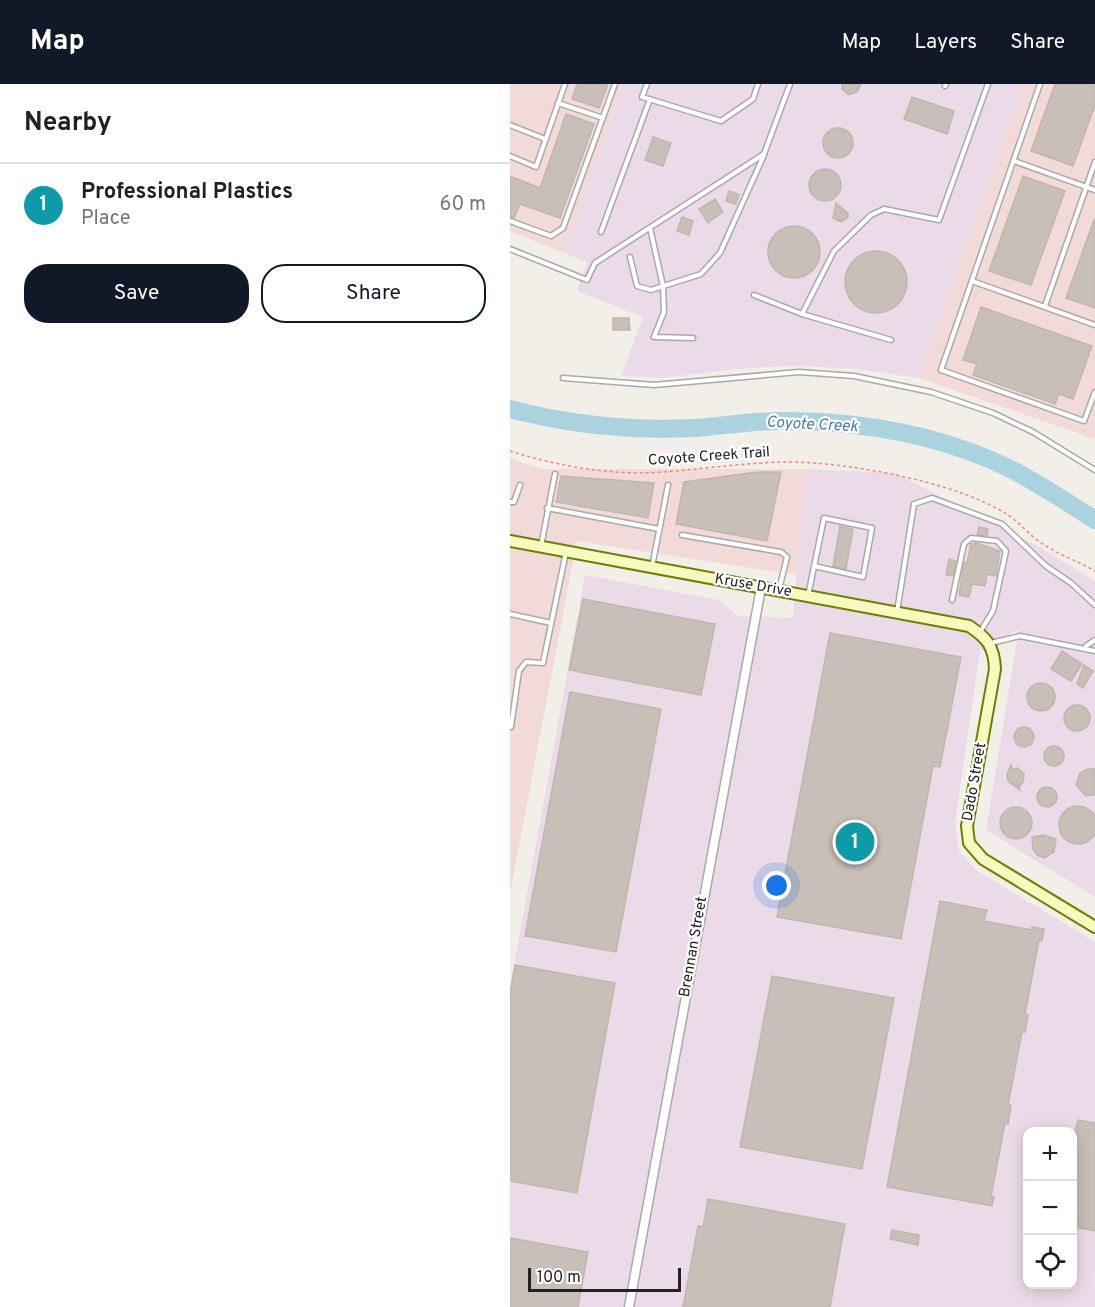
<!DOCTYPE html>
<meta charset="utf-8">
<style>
body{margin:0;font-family:Overpass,sans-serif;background:#f6f6f6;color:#202124}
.controls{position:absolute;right:18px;bottom:18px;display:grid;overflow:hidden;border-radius:12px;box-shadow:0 3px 15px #0003}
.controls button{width:54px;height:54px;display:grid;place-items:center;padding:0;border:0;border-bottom:2px solid #e0e0e0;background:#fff;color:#202124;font:30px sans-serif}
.scale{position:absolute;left:18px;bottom:15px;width:153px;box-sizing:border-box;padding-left:6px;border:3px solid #222;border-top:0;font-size:16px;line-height:21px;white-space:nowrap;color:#222;-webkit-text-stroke:4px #fff;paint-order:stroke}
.you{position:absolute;left:267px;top:802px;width:21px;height:21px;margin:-15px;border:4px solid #fff;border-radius:50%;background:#1a73e8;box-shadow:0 0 0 9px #1a73e833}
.badge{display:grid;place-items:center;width:39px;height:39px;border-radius:50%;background:#111827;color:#fff;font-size:20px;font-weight:700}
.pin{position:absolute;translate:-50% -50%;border:3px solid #fff;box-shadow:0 2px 6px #0006}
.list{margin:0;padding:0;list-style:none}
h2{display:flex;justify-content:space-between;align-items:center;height:78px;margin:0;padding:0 24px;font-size:26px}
h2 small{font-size:20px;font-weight:400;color:#757577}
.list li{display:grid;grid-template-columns:39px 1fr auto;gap:18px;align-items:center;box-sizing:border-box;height:84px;padding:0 24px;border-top:2px solid #e0e0e0}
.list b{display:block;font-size:22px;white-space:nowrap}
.list p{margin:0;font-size:20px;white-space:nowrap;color:#757577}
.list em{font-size:20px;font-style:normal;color:#757577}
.actions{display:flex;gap:12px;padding:18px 24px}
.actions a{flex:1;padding:14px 0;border:2px solid #111827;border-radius:24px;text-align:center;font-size:21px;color:#111827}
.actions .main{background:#111827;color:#fff}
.icon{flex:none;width:33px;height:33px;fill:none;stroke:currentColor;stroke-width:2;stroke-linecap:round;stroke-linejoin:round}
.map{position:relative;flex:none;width:585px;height:1223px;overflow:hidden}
header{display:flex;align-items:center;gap:36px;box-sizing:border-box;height:84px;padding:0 30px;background:#111827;color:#fff}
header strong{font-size:28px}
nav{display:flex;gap:33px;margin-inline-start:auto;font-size:21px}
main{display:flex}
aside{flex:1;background:#fff}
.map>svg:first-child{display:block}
.commercial{fill:#f2dad9}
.industrial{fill:#ebdbe8;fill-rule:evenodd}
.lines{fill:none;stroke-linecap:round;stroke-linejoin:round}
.river{stroke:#aad3df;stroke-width:18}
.building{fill:#c7bfb8;stroke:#c4b6ab;stroke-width:1.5}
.lane-casing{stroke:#a9a9a9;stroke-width:7}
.street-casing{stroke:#a9a9a9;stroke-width:11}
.secondary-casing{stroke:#707d05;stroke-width:14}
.path{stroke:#fa8072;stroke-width:1.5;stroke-dasharray:3 3;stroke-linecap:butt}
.lane{stroke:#fff;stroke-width:4}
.street{stroke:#fff;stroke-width:8}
.secondary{stroke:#f7fabf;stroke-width:10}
.labels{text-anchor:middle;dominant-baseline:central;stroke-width:4.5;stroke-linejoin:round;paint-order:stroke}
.street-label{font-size:15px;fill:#222;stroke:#fff}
.water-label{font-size:16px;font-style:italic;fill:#4a7aab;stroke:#fff}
</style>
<header>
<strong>Map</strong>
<nav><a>Map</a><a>Layers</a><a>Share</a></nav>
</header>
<main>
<aside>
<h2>Nearby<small></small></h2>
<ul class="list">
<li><span class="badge" style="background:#0f9aa8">1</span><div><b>Professional Plastics</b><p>Place</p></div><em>60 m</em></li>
</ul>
<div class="actions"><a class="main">Save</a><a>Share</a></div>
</aside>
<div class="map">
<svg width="585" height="1223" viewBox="0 0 585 1223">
<rect width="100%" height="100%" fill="#f2efe9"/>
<g class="commercial">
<polygon points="0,0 113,0 54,169 0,147"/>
<polygon points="513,0 585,0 585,355 409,294"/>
<polygon points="0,374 30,385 296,385 287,491 67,457 0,809"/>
</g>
<g class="industrial">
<polygon points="113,0 513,0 409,294 348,285 289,282 238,284 152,294 111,292 133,233 67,207 77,178 54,169"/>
<path d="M296,385L385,389L531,464L585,497V813L476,746L509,545L470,567L445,739L449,767L466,786L585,858V1223H0V903L75,491L209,516L228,532L283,534ZM518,1048H562V1200H518Z"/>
</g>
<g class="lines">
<path class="river" d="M0,325C60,341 123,347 184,344C213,342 242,337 270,337C351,336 440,352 512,391C537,405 561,421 585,436"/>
</g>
<g class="building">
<polygon points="67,0 98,0 89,24 62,15"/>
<polygon points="332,0 351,0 347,8 339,11 332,5"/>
<polygon points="545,0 585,0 585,21 563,82 521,67"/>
<polygon points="402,13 444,27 437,50 394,35"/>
<polygon points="56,30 84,40 50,134 10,120 4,134 0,133 0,92 30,104"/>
<circle cx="328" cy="59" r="15"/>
<polygon points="143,53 161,59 153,82 135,76"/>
<circle cx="315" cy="101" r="16"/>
<polygon points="513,92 555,107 521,201 479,187"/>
<polygon points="219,107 229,111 226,120 216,117"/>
<polygon points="205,115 213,128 198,139 189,125"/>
<polygon points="326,119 338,129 338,133 331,138 323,134"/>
<polygon points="172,133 183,137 179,151 167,147"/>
<polygon points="584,136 585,136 585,224 556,214"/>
<circle cx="284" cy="168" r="26"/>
<circle cx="366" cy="198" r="31"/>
<polygon points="471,223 582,262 563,315 549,310 545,320 463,291 467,280 453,276"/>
<polygon points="103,234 119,234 120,246 103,246"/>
<polygon points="247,388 271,388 257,457 166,440 174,398"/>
<polygon points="51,392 144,399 138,434 46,418"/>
<polygon points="330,442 343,445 336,485 323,482"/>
<polygon points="469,443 478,445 477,452 467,451"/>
<polygon points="466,459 490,467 486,492 477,490 475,502 462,500 459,513 449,511 454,478 457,479 461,460"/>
<polygon points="439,475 446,477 443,492 436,491"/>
<polygon points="73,515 205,540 191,611 59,586"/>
<polygon points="320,549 451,573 430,683 423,682 391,855 267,833"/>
<polygon points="552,567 572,580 561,597 541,585"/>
<polygon points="574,581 583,587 573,604 567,600"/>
<circle cx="531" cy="613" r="14"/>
<polygon points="60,608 151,625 106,868 15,852"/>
<circle cx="567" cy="634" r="13"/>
<circle cx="514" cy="653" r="10"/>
<circle cx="544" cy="672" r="10"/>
<polygon points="501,681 502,685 508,684 514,690 513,698 510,702 508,700 510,706 498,697 497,690"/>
<polygon points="578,685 585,685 585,711 576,712 566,701 570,689"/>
<circle cx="537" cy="713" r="10"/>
<circle cx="568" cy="741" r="19"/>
<circle cx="506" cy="739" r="16"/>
<polygon points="533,751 546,755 544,768 534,774 527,771 523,765 522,753"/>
<polygon points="430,817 477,826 474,837 522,846 522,843 534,845 532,857 529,856 515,930 518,931 515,948 512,948 498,1021 501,1021 498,1040 495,1039 481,1112 484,1113 482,1122 377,1103"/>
<polygon points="5,881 105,899 67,1109 0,1097 0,910"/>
<polygon points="262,892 384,914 352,1085 230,1063"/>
<polygon points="568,1036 585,1039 585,1147 564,1143 567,1124 562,1123 562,1061"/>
<polygon points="198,1115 335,1140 320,1223 173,1223 188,1142 193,1143"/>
<polygon points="382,1146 409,1151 408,1161 380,1155"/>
<polygon points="0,1154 78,1168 68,1223 0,1223"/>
</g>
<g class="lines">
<g class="lane-casing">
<g id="lane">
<polyline points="137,0 132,13 211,37 243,15 248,0"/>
<polyline points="530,0 431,286 574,337 585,308"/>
<polyline points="435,2 436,0"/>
<polyline points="48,19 93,34"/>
<polyline points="0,41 35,55"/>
<polyline points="0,72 26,83 55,0"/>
<polyline points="504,77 585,106"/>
<polyline points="0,137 41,152 53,144 105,0"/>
<polyline points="140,144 153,202 154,228 144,253 183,254"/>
<polyline points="91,148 140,15"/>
<polyline points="0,165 77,196 85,179 254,70 280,0"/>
<polyline points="120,173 127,202 141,206 191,190 210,169 254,71"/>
<polyline points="462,197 585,241"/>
<polyline points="244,211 292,230 381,256"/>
<polyline points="535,222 585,78"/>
<polyline points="292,230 324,167 361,131 374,125 429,136 478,0"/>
<polyline points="53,294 144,301 289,288 344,292 421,308 483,329 523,348 585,386"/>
<polyline points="0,418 4,418 10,401"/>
<polyline points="37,424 149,445"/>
<polyline points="172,451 271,468 277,473 269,506"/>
<polyline points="31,462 45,390"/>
<polyline points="142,483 158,401"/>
<polyline points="298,512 314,434 362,444 353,493 304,482"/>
<polyline points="442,516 454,460 461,454 487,457 496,467 483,527 470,548"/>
<polyline points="387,528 404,420 422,414 492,440 536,482 561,499 585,521"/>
<polyline points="0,530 41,539"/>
<polyline points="481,559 510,552 585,567"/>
<polyline points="576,562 585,556"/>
<polyline points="1,643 9,587 16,578 33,579 56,468"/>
</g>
</g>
<g class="street-casing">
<polyline id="street" points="119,1223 251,504"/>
</g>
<g class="secondary-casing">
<path id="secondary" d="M0,457L459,542C477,554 484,562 485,585L457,742L459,759L473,775L585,843"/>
</g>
<path class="path" d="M0,367C48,382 102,392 152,388C193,385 233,379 274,378C333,377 448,398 498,431C510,439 520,452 533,460C549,471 568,477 585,487"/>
<use href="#lane" class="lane"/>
<use href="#street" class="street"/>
<use href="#secondary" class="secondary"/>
</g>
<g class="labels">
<g class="street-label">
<text transform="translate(199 373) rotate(-4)">Coyote Creek Trail</text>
<text transform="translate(243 502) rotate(10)">Kruse Drive</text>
<text transform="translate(465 698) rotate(-80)">Dado Street</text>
<text transform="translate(184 863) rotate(-80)">Brennan Street</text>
</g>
<g class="water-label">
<text transform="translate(302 341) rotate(3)">Coyote Creek</text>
</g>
</g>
</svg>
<div class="controls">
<button>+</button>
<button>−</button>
<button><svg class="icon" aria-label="locate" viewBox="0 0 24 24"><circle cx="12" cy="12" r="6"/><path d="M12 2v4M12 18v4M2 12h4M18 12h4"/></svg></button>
</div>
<div class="scale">100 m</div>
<div class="you"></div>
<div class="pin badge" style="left:345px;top:758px;background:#0f9aa8">1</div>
</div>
</main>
